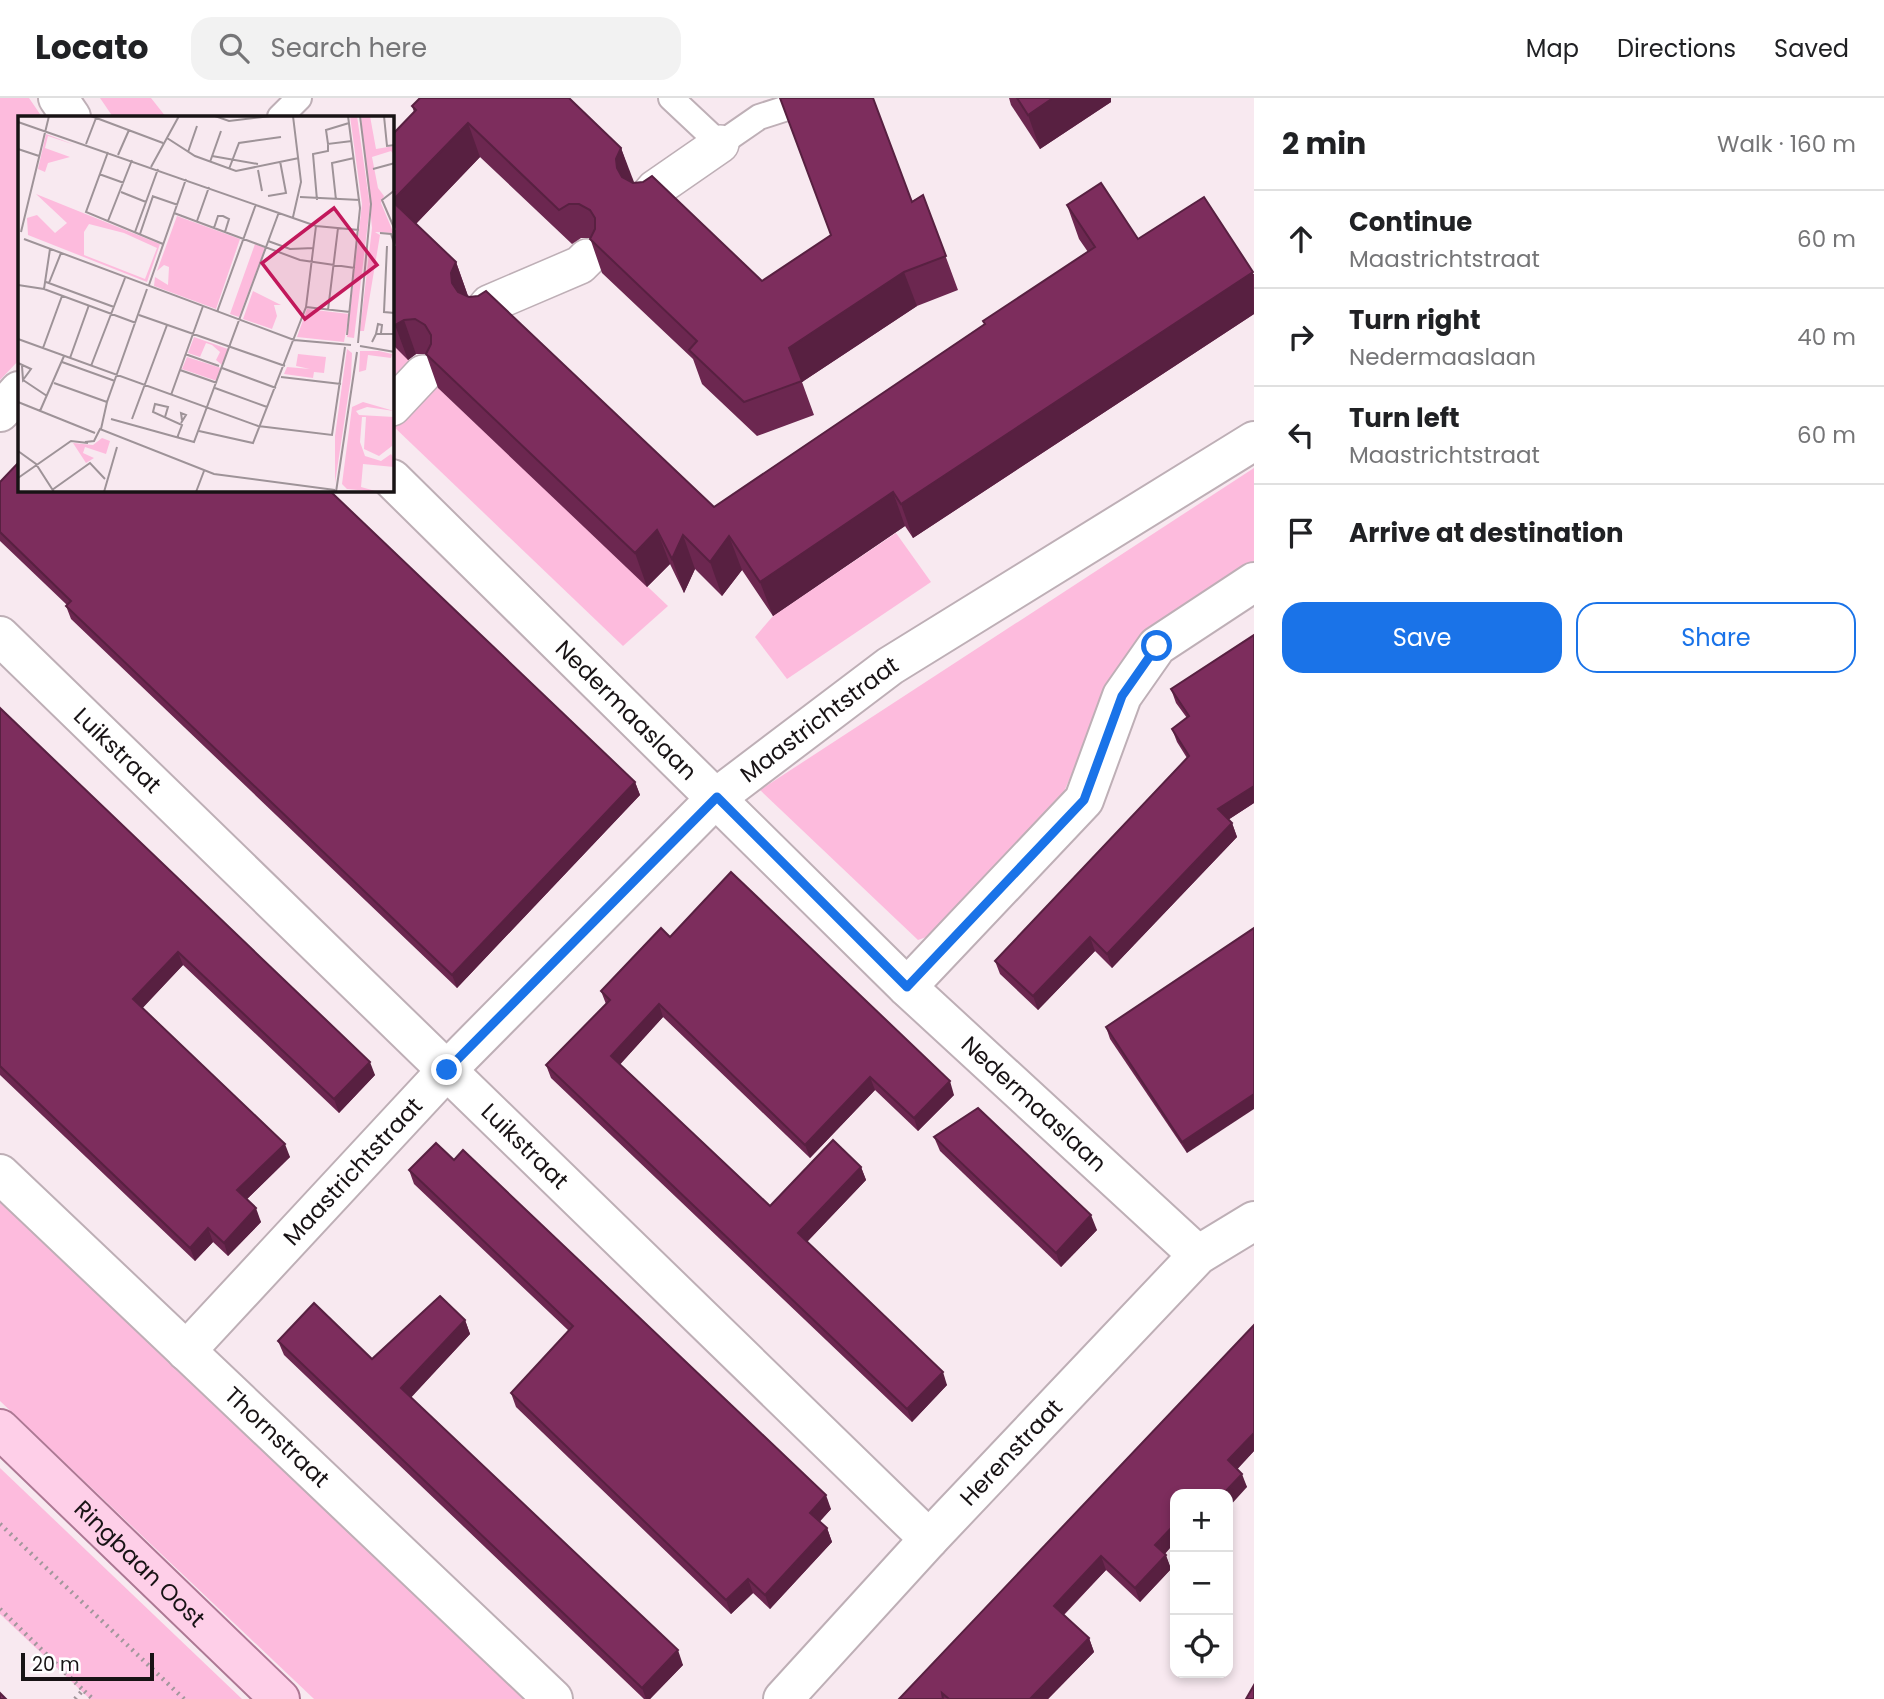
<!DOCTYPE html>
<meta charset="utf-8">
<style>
body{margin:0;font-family:Poppins,sans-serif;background:#f2f2f2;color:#202124}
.controls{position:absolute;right:21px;bottom:21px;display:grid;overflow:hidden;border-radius:14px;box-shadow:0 4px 10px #0003}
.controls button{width:63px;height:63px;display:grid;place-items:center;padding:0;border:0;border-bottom:2px solid #e0e0e0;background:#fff;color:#202124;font:35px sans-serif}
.scale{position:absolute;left:21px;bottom:18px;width:133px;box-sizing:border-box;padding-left:7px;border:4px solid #181315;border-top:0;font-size:19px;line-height:24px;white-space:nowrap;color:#181315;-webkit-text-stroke:5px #fff;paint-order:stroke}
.stop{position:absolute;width:21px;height:21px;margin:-16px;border:5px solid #1a73e8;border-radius:50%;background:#fff}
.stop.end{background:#1a73e8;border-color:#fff;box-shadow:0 2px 7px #0008}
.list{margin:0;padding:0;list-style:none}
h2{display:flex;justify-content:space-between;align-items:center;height:91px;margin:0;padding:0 28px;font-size:30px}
h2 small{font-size:23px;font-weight:400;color:#757577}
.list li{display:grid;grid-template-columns:46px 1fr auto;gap:21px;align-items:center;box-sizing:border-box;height:98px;padding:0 28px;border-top:2px solid #e0e0e0}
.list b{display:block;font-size:26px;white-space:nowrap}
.list p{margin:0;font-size:23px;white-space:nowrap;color:#757577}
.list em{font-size:23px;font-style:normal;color:#757577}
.actions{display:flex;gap:14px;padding:21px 28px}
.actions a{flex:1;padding:16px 0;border:2px solid #1a73e8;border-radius:21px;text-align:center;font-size:24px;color:#1a73e8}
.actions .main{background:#1a73e8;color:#fff}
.icon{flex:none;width:38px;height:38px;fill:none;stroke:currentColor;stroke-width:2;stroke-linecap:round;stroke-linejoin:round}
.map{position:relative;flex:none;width:1254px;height:1601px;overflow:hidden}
header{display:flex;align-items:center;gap:42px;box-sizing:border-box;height:98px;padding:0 35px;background:#fff;border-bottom:2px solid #e0e0e0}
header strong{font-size:33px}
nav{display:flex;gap:38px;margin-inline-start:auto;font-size:24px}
.search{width:490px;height:63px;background:#f2f2f2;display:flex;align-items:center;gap:18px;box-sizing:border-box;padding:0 24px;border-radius:21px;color:#757577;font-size:26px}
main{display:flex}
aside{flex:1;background:#fff}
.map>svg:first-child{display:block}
.green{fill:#fdbbdd}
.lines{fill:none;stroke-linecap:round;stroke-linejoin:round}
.service-casing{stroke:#beafb6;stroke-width:28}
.pedestrian-casing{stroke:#beafb6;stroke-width:40}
.minor-casing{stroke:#beafb6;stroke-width:42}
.primary-casing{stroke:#ad7894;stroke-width:42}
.path{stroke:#a2979c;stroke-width:4.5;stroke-dasharray:2 5;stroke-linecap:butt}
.service{stroke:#fff;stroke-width:24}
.pedestrian{stroke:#fff;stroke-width:37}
.minor{stroke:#fff;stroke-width:38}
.primary{stroke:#fecfe8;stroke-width:38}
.wall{fill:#6c2750}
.shaded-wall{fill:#582041}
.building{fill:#7d2d5d;stroke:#582041;stroke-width:2}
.route{stroke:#1a73e8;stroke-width:9}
.labels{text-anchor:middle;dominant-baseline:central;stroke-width:7;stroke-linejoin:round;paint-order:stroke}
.street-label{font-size:23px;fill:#181315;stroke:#fff}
.inset-road{fill:none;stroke:#9e9398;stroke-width:2}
.view{fill:#c2185b;fill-opacity:0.15;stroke:#c2185b;stroke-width:3.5}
.inset-edge{fill:none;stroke:#181315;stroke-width:3.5}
</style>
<header>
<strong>Locato</strong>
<div class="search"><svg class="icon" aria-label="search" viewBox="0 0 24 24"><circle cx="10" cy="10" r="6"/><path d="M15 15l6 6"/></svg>Search here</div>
<nav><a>Map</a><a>Directions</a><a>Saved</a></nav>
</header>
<main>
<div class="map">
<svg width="1254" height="1601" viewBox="0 0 1254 1601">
<rect width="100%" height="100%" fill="#f8e9f0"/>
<g class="green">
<polygon points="0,0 29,0 42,19 19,19 19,262 0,282"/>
<polygon points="100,0 151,0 166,19 113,19"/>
<polygon points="392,246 668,508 623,548 392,327"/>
<polygon points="1254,370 1254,463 1156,528 1115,575 1060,703 935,836 918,842 760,692"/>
<polygon points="896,435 931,484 787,581 755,539 773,518"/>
<polygon points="0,1096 530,1601 314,1601 0,1303"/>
<polygon points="0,1370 242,1601 90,1601 0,1516"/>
</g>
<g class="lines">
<g class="service-casing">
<g id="service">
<polyline points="671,0 720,46 759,19 784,11"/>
<polyline points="280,19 299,0"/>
</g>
</g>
<g class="pedestrian-casing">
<g id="pedestrian">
<polyline points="649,98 655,91 720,46"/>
<polyline points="484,212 489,206 580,167 587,160"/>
<polyline points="392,309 423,276"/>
</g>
</g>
<g class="minor-casing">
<g id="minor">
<polyline points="58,0 71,19"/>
<polyline points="0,314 19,293"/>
<path id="s1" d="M392,381L907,889L1198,1157"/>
<path id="s2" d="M0,538L929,1441"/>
<polyline points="907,889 1084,702 1122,598 1157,548 1254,484"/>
<path id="s3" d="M0,1076L553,1601"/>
<path id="s4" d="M186,1253L447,972L717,699L890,568L1254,343"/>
<path id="s5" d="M783,1601L929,1441L1198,1157L1254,1123"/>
</g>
</g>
<g class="primary-casing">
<g id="primary">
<path id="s6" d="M0,1331L280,1601"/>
</g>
</g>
<g class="path">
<polyline points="0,1426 184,1601"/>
<polyline points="0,1511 83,1592"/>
<polyline points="75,1601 83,1592 93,1601"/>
</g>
<use href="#service" class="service"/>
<use href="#pedestrian" class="pedestrian"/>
<use href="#minor" class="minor"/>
<use href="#primary" class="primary"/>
</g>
<g class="wall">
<polygon points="1009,0 1111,0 1111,4 1040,51 1011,7"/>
<polygon points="412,8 621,50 633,85 762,183 923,97 958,192 917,208 802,284 814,317 757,338 702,286 693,261 602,175 590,140 581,140 572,146 480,59 416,126 456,164 468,198 714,409 985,226 1088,154 1079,141 1067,107 1138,141 1254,176 1254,216 913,440 905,428 773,518 742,472 722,498 695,471 684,495 670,466 647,489 438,290 426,256 416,256 408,262 392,246 392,37 414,14"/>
<polygon points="0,384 635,684 640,697 457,890 71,521 66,508 67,507 0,443"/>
<polygon points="1254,537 1254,705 1228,722 1232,725 1237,739 1112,870 1095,853 1038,912 1000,876 995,863 1187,660 1177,644 1172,631 1187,620 1176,605 1171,591"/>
<polygon points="0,610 375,977 339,1015 183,867 142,910 290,1059 247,1101 261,1124 228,1158 213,1144 195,1163 0,977"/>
<polygon points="1254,830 1187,1055 1110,941 1106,929"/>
<polygon points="670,839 954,997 918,1033 875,992 810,1060 663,919 620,966 770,1108 861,1069 866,1082 807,1144 947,1287 912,1324 551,980 546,967 606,906 601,893"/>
<polygon points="934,1039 1097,1132 1061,1169 940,1053"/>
<polygon points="454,1062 831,1411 819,1424 827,1430 832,1444 770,1511 753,1495 731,1516 516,1309 511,1295 569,1233 414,1086 409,1072"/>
<polygon points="465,1222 470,1236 411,1299 683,1567 650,1601 644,1601 284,1257 278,1243 372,1261"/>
<polygon points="1254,1227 1254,1353 1237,1371 1247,1389 1228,1396 1175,1396 1175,1444 1165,1456 1171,1471 1140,1504 1106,1472 1064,1517 1089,1540 1094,1554 1048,1601 899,1601"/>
</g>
<g class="shaded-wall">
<polygon points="1053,0 1111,0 1111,4 1040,51 1028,17"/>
<polygon points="468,25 480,59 405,137 392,103"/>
<polygon points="621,50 634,84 628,95 617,70 616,61"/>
<polygon points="456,164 468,198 463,209 452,185 451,175"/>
<polygon points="904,174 917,208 802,284 789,250"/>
<polygon points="1253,174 1254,216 913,440 901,406"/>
<polygon points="404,222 416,256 408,262 395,227"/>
<polygon points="893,394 905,428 773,518 760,484"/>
<polygon points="657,432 670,466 647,489 635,455"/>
<polygon points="683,437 695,471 684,495 672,461"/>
<polygon points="729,438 742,472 722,498 710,464"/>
<polygon points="635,684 640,697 457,890 452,877"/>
<polygon points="1254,688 1254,705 1223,725 1218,711"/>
<polygon points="1232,725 1237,739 1112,870 1107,856"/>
<polygon points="1090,839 1095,853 1038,912 1033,898"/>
<polygon points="178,854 183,867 138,915 133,901"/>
<polygon points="659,906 663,919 616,971 611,958"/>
<polygon points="370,964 375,977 339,1015 334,1001"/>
<polygon points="870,979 875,992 810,1060 805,1047"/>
<polygon points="950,983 954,997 918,1033 914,1020"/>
<polygon points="1254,996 1254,1011 1187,1055 1182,1044"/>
<polygon points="285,1046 290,1059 242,1106 237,1092"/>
<polygon points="861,1069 866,1082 803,1148 798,1135"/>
<polygon points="256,1110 261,1124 228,1158 224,1145"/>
<polygon points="1091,1117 1097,1132 1061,1169 1056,1155"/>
<polygon points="208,1130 213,1144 195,1163 190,1150"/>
<polygon points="465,1222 470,1236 407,1304 401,1290"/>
<polygon points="943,1274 947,1287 912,1324 907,1311"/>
<polygon points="1254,1335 1254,1353 1233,1376 1228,1362"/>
<polygon points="1242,1376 1247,1389 1228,1410 1228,1396 1223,1396"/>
<polygon points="826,1397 831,1411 815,1429 810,1415"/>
<polygon points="1175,1426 1175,1444 1160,1461 1155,1447"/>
<polygon points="827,1430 832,1444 770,1511 765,1497"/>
<polygon points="1166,1457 1171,1471 1140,1504 1135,1490"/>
<polygon points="1101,1458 1106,1472 1059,1521 1054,1508"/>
<polygon points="748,1481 753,1495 731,1516 726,1502"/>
<polygon points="1089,1540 1094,1554 1048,1601 1030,1601"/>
<polygon points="678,1552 683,1567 650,1601 646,1601 642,1590"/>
</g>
<g class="building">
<polygon points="420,0 569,0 621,50 616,61 617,70 622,79 633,85 643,84 652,78 762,183 831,137 780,0 873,0 912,104 923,97 946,158 904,174 789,250 802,283 744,304 689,252 697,243 590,141 595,131 595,120 590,112 579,106 569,106 559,112 468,25 392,103 456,164 451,175 452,185 458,194 469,199 478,198 486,193 714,409 985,226 983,223 1095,149 1067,107 1101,85 1138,141 1204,99 1253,174 901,406 893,394 760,484 729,438 710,464 683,437 672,461 657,432 635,455 426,256 431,246 431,237 425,227 415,221 404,222 395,227 392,224 392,37 416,12 412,8"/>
<polygon points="1017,0 1053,0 1028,17"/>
<polygon points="19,364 19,392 329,392 635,684 452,877 66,508 71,503 0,434 0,384"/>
<polygon points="1254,537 1254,688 1218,711 1232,725 1107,856 1090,839 1033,898 995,863 1189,658 1172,631 1189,618 1171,591"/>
<polygon points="0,610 370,964 334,1001 178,854 133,901 285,1046 237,1092 256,1110 224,1145 208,1130 190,1150 0,968"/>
<polygon points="731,774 950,983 914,1020 870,979 805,1047 659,906 611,958 770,1108 833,1042 861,1069 798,1135 943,1274 907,1311 546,967 610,902 601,893 661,830 670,839"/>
<polygon points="1254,830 1254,996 1182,1044 1106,929"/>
<polygon points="978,1010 1091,1117 1056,1155 934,1039"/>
<polygon points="436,1045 454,1062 463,1052 826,1397 810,1415 827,1430 765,1497 748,1481 726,1502 511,1295 573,1228 409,1072"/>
<polygon points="440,1198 465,1222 401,1290 678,1552 642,1590 278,1243 314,1205 372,1261"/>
<polygon points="1254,1227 1254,1335 1228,1362 1242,1376 1223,1396 1175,1396 1175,1426 1155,1447 1166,1457 1135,1490 1101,1458 1054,1508 1089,1540 1030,1601 949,1601 942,1595 943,1601 899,1601"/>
<polygon points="1254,1587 1254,1601 1246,1601"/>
<polygon points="0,1595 6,1601 0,1601"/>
</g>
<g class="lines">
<polyline class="route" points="447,972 717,699 907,889 1084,702 1122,598 1157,548"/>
</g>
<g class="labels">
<g class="street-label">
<text stroke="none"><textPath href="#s1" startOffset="329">Nedermaaslaan</textPath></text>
<text stroke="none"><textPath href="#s4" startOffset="896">Maastrichtstraat</textPath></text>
<text stroke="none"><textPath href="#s2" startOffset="164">Luikstraat</textPath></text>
<text stroke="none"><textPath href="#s1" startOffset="896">Nedermaaslaan</textPath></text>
<text stroke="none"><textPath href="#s2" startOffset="732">Luikstraat</textPath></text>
<text stroke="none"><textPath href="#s4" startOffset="245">Maastrichtstraat</textPath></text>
<text stroke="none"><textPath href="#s3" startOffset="382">Thornstraat</textPath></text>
<text stroke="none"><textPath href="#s5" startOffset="336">Herenstraat</textPath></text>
<text stroke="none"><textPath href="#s6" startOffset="194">Ringbaan Oost</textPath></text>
</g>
</g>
<g transform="translate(18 18)">
<rect width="376" height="376" fill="#f8e9f0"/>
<path d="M332,0H339L352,90L336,222L329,221L344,88ZM343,0H352L358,33L376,30V39L373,35L354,41L360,72L366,80L363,87L376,118L377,129L375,117L357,116L362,119L346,215H342L354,112ZM28,18L57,29L30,20L27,32L52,41L30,47L27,56L20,53ZM18,78L142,128L129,166L10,119L9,102L19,99L37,117L49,107ZM71,108L106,117L139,132L127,163L66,139V116ZM159,100L222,123L198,193L136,170L137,161L150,169L151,151L146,149L139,155ZM237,128L247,132L221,201L212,198ZM235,175L263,189H256L259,200L254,213L225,203ZM289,193L331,198L326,226L279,221ZM176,221L210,233L204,249L198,244L202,236L194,229L188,227L182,241L170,237ZM329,233L334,237L333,261L317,367V320ZM342,235H361L374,238L373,242L350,239L348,254L341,256ZM280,238L308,241L306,257L296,256L295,262L266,258L269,251L292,253L278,250ZM169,241L203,252L199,265L164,253ZM345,286L376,295L349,291L338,295L341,299L376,301L374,330L361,340L346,333L348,301H344L342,326L347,340L363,345L373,338L376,343V351L345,348L343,371L361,376L329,373L324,368L334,291ZM84,322L92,325L88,338L67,331L65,337L76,342L68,347L55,327L75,329Z" fill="#fdbbdd" fill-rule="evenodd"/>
<path class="inset-road" d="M73,0L145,27M197,0L211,5L253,0M275,0L283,66L275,101M366,0L369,30L377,29M0,6L298,110L341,114M331,7L308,14L310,28L334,25M149,22L177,40L218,55L281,42M68,28L78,2M0,33L21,40M90,36L68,96L145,128M170,36L179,10M100,39L111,14M194,40L240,48M192,46L203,15M133,51L161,0M211,53L221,27L263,21M355,53L377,47M240,54L244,75M81,58L106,67M377,74L364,84L377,114M103,76L128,86M134,80L160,89M250,80L268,77L262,45M282,81L342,84M299,84L295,38L310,35V28M318,84L314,47L336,42M156,97L282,144L337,152M90,105L114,44M179,105L191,71M196,112L200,100H205L211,103L207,116M3,116L31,0M117,116L140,53M362,117L373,118L377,130M122,118L135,80M6,123L276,224L333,229M250,125L272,133L296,132M369,130L366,196L377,197M28,166L96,191M31,167L43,137M0,169L26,173L118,207M131,169L168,63M26,173L32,133M288,191L332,196M310,194L320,112M199,196L238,88M121,199L267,250M358,218L360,208L364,209L363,217M329,219L342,92L330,0M0,223L240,310L314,319L327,231M354,226L358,218H377M340,227L353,88L342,0M342,230L377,236M25,232L44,180M167,238L201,250M52,242L71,189M44,246L97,265M0,247L13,253L5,264L4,250M73,250L107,162M204,252L258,272M162,254L199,267M263,261L323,268M5,264L29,280M36,267L89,286M197,272L249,291M153,279L185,190M0,286L77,317M22,295L46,240M147,301L150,291L137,288L135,296L164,309L159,322M93,303L176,326L261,96M114,303L149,209M163,307L168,299L163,297L164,304M83,313L89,286L129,173M181,315L235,327L288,191L298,110M67,326L76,325L82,313L196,358L317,374M0,335L18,348L36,376M0,362L53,325L70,327M34,374L72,347L87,363M86,376L99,331M178,376L186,355M318,376L339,236"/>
<path class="view" d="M316,92L359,149L287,203L244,147Z"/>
<rect width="376" height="376" class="inset-edge"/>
</g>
</svg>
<div class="controls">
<button>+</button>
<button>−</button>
<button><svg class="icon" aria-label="locate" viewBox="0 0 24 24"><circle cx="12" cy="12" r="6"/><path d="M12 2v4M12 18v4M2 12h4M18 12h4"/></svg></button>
</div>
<div class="scale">20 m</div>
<div class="stop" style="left:1157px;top:548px"></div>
<div class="stop end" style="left:447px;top:972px"></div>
</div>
<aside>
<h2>2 min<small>Walk · 160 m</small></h2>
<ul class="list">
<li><svg class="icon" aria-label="ahead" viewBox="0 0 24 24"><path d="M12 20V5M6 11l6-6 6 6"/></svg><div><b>Continue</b><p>Maastrichtstraat</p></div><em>60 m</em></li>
<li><svg class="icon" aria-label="right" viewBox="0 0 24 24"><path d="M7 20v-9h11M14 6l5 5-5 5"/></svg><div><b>Turn right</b><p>Nedermaaslaan</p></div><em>40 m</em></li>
<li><svg class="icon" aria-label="left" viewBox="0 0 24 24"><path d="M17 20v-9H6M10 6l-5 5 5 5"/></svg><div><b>Turn left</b><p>Maastrichtstraat</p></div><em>60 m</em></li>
<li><svg class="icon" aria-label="arrive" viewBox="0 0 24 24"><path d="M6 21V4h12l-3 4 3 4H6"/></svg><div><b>Arrive at destination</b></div></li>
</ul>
<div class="actions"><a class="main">Save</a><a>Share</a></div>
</aside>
</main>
